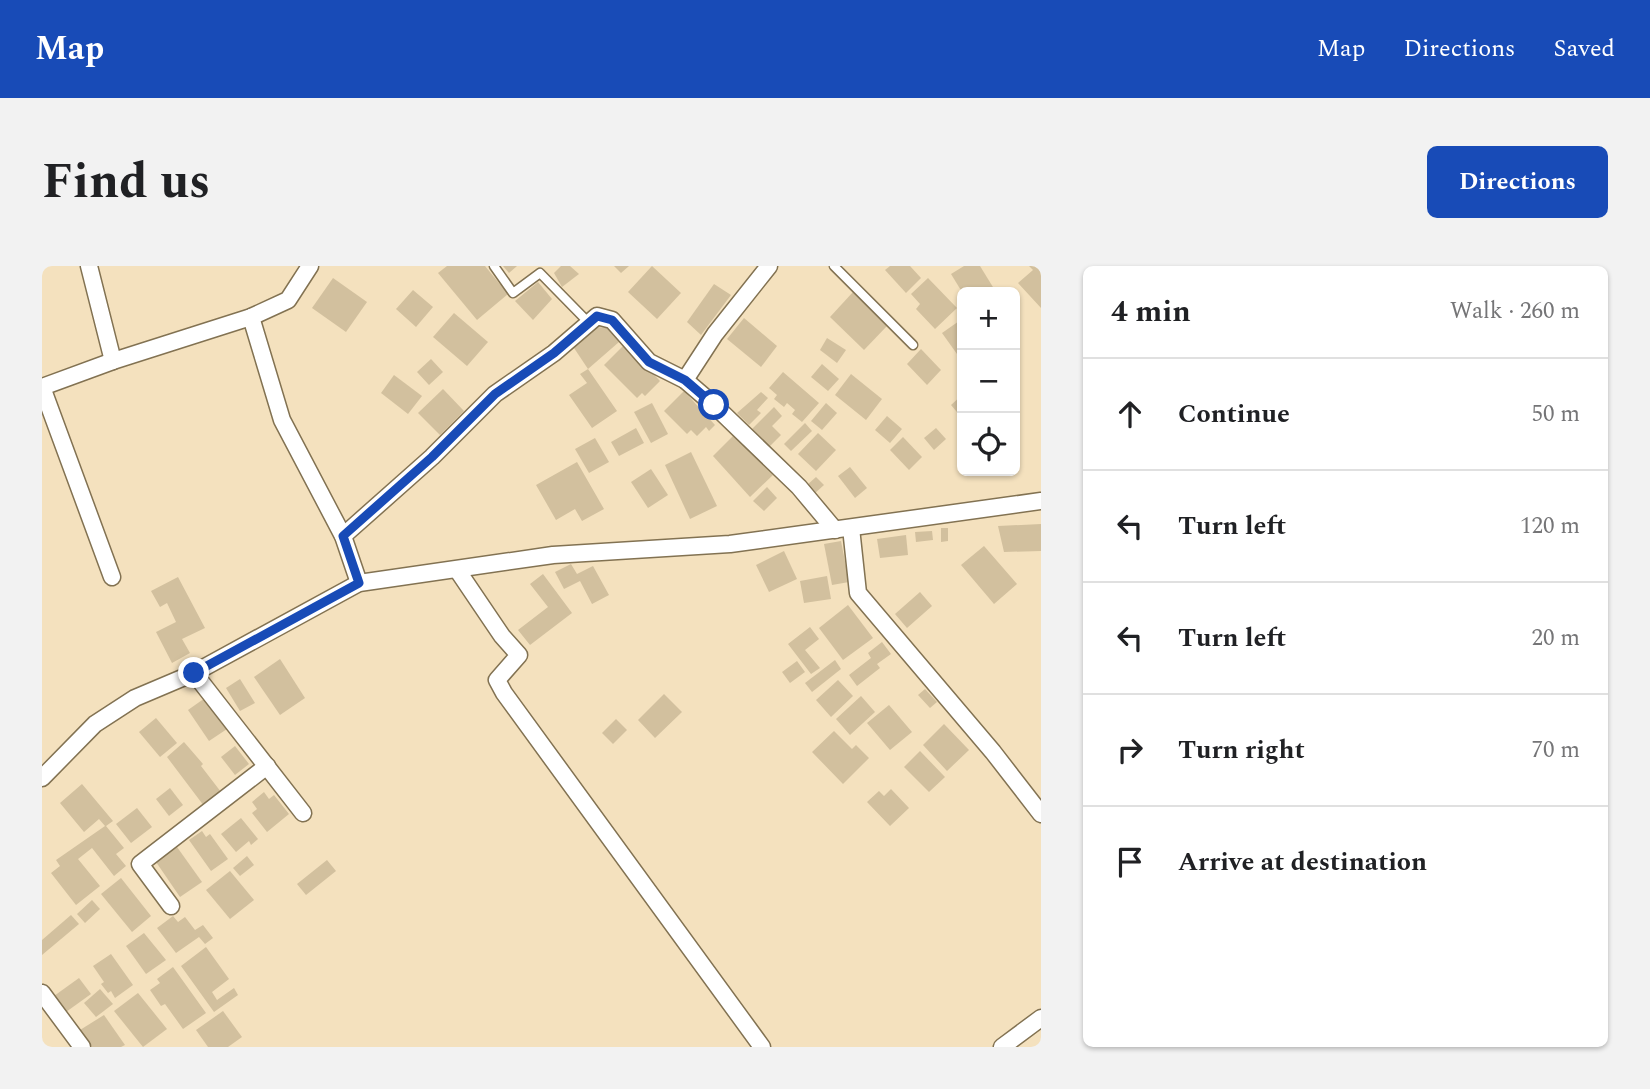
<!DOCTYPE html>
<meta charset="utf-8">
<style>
body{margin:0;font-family:Spectral,serif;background:#f2f2f2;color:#202124}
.controls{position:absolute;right:21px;top:21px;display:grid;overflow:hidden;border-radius:10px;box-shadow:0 2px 5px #0004}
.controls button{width:63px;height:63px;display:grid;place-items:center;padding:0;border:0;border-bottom:2px solid #e0e0e0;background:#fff;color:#202124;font:35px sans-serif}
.stop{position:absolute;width:21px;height:21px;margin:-16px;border:5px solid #184bb7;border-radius:50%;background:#fff}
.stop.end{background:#184bb7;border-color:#fff;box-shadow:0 2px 7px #0008}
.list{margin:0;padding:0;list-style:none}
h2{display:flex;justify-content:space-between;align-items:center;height:91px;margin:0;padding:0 28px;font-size:30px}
h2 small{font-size:23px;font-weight:400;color:#757577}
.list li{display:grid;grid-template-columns:46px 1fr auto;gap:21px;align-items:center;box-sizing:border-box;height:112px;padding:0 28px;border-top:2px solid #e0e0e0}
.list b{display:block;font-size:26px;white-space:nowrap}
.list em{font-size:23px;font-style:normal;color:#757577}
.icon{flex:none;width:38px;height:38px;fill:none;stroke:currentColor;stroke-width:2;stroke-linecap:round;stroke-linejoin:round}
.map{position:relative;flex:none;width:999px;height:781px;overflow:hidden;border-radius:10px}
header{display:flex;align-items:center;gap:42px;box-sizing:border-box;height:98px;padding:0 35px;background:#184bb7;color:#fff}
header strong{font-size:33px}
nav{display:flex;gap:38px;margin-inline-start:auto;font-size:24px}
.intro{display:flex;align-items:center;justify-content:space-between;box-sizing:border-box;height:168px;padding:0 42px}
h1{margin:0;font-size:49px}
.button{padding:18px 32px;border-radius:10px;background:#184bb7;color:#fff;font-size:24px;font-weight:700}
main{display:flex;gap:42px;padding:0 42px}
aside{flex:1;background:#fff;border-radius:10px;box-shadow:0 2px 5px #0004}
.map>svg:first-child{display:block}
.building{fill:#d2c09e}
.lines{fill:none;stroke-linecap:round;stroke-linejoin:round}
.lane-casing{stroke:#827252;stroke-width:11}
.street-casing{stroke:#827252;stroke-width:19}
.lane{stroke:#fff;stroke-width:8}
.street{stroke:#fff;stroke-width:16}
.route{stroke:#184bb7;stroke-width:9}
</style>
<header>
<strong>Map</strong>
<nav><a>Map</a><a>Directions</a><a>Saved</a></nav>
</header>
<div class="intro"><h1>Find us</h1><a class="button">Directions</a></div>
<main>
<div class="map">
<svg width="999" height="781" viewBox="0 0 999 781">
<rect width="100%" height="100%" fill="#f4e1be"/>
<g class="building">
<polygon points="405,0 443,0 466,28 435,54 396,7"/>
<polygon points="461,0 475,0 467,7"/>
<polygon points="519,0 528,0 537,8 520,21 512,7"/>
<polygon points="572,0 587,0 579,7"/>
<polygon points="610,0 639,27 615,53 586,26"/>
<polygon points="848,0 868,0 879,12 864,27 843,4"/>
<polygon points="922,0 938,0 954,26 920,26 909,8"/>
<polygon points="987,0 999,0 999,42 976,17 991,4"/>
<polygon points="291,12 325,36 304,66 270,42"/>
<polygon points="886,12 915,42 893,63 874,43 878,38 869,28"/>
<polygon points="496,16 510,33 491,54 473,35"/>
<polygon points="672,18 689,29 659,69 645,56"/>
<polygon points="371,24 391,41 374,61 354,43"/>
<polygon points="811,26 845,60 822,84 788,51"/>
<polygon points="412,47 446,76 425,100 391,71"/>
<polygon points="702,52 735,80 719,101 685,73"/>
<polygon points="920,53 920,85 915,88 900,67"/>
<polygon points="555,61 566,62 577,76 546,103 532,82"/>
<polygon points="785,72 804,84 795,97 778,84"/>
<polygon points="583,78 618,115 603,130 600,127 595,132 562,99"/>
<polygon points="879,83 899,104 885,119 865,98"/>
<polygon points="389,93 401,106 387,119 375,106"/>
<polygon points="780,98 797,113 786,125 769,111"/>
<polygon points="546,103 575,145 550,162 527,129 545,117 538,108"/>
<polygon points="741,106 777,137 760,156 750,148 753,144 745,137 742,141 732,133 735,129 727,122"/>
<polygon points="809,108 840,133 824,154 793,129"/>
<polygon points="352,109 380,130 366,148 339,127"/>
<polygon points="401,123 422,145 398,169 376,147"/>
<polygon points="642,125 673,159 667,165 664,161 655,170 649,164 645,168 622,145"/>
<polygon points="719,126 726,132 715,144 719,147 707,159 695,147"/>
<polygon points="920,129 920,152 909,139"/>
<polygon points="610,137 626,168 609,177 592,146"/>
<polygon points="784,137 795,147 780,164 769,155"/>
<polygon points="732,141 740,150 730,160 739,169 727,181 710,163"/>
<polygon points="845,150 860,163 848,177 833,164"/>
<polygon points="763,157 770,165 749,185 742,178"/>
<polygon points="594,162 602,177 577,190 569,176"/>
<polygon points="894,162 904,173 892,184 882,172"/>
<polygon points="776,167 794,184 774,205 756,188"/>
<polygon points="693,168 731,209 708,231 671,190"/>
<polygon points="861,171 880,191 867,204 848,184"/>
<polygon points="553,172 567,196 547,207 533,183"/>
<polygon points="649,186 675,240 648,253 623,199"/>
<polygon points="535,196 562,243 540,255 533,243 514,254 494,219"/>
<polygon points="808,201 825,222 813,232 796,210"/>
<polygon points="609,203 626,229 606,242 589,216"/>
<polygon points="774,211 782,219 772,228 765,219"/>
<polygon points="725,221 735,232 722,245 711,235"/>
<polygon points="999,258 999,285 962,286 956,260"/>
<polygon points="899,262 906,262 906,275 899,276"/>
<polygon points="890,265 891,274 874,276 873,266"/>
<polygon points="864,269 866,289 838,292 835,273"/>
<polygon points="799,275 807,316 790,319 782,278"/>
<polygon points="942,280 975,318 952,338 919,299"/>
<polygon points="742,285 755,313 727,326 714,299"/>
<polygon points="529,298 535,308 551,300 567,329 550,338 538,315 522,323 513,306"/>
<polygon points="501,308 530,347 488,379 476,364 506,341 488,318"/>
<polygon points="785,310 789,333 762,337 758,315"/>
<polygon points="136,311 163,362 140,373 148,387 130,397 114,366 134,356 125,337 118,341 109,325"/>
<polygon points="878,326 890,340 865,362 853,348"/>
<polygon points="806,339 831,372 801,394 777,362"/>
<polygon points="768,361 777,373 763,384 778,402 769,408 746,378"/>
<polygon points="840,376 849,388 835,398 838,402 815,420 807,409 829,392 826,387"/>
<polygon points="238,393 263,432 238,449 212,411"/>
<polygon points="793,394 799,403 770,426 763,417"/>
<polygon points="755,395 763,406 748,417 740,406"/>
<polygon points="198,413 213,437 198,445 184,422"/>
<polygon points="796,414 811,430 789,451 774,434"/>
<polygon points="883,423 895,436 888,442 876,429"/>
<polygon points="622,428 640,446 613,472 596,454"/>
<polygon points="819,430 833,446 808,469 794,453"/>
<polygon points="163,432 185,463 167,475 146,444"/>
<polygon points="847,439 870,466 848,484 825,457"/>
<polygon points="114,452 135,477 118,491 97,466"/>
<polygon points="574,453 585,464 571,478 560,467"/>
<polygon points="902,458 927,484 905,505 881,479"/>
<polygon points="792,465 810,483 814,479 827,492 801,518 770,486"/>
<polygon points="142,476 161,498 159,500 179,526 162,540 125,491"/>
<polygon points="193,480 207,498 193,509 179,491"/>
<polygon points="878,485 903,511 887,526 862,501"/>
<polygon points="40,518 71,555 64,560 82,582 74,588 84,600 72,610 50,582 36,593 58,620 34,639 9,607 18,600 14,594 63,560 57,553 42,566 18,537"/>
<polygon points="128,522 141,539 127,550 114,533"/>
<polygon points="849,523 867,542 848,560 825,536 837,525 842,530"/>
<polygon points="222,526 227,533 232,529 247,548 225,566 210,547 215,543 210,536"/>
<polygon points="95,542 110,561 89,577 74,558"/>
<polygon points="199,552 216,573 209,579 207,575 194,586 179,568"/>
<polygon points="160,565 164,571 168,568 186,593 169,605 147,574"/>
<polygon points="135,581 160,616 138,631 114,596"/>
<polygon points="205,590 212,599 198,610 191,602"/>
<polygon points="285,594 294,605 264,629 255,618"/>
<polygon points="188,605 212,634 188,653 164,624"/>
<polygon points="79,612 109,650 90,666 59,628"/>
<polygon points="50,634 58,643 43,657 35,648"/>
<polygon points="29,649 37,658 0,689 0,674"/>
<polygon points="131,650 136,656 143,651 153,664 161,659 171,672 163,678 157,671 134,687 115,662"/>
<polygon points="102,667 124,694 104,708 84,680"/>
<polygon points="164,681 187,713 170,726 175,734 192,722 196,729 172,746 139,700"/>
<polygon points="69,688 91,719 73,732 69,725 66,727 59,718 62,716 51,700"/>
<polygon points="131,701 164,747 141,763 123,738 119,740 108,724 118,717 115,713"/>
<polygon points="37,712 49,728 24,746 12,730"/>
<polygon points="58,723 71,738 54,751 42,737"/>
<polygon points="96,727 125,763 101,781 72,745"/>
<polygon points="181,745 200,771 186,781 166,781 154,764"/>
<polygon points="62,749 83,779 79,781 50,781 38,764"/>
</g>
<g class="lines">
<g class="lane-casing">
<g id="lane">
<polyline points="452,0 471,27 498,7 547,57"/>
<polyline points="792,0 871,79"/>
</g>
</g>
<g class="street-casing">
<g id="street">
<polyline points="47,0 71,95"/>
<polyline points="209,51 240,154 301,270 317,317"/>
<polyline points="643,114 673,68 727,0"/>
<polyline points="809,262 816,327 951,486 999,548"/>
<polyline points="301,270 390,191 453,128 512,87 555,50 570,54 607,96 643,114 672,139 757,221 793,264"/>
<polyline points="416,305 460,370 477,389 455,414 462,427 720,781"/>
<polyline points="70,311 0,121 71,95 209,51 246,34 268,0"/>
<polyline points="152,407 261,547"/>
<polyline points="0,512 53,458 93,432 152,407 317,317 511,289 688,278 999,235"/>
<polyline points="129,640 98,598 225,500"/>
<polyline points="0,727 40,781"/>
<polyline points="960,781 999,752"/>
</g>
</g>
<use href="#lane" class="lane"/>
<use href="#street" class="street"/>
</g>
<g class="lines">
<polyline class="route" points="152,407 317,317 301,270 390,191 453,128 512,87 555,50 570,54 607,96 643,114 672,139"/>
</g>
</svg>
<div class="controls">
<button>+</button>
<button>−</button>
<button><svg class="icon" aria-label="locate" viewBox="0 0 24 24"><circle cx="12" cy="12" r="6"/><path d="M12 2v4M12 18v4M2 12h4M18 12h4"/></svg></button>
</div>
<div class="stop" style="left:672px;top:139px"></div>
<div class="stop end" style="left:152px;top:407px"></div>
</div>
<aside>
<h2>4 min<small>Walk · 260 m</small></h2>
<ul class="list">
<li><svg class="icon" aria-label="ahead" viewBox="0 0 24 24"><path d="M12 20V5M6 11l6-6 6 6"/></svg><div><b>Continue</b></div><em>50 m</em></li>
<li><svg class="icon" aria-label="left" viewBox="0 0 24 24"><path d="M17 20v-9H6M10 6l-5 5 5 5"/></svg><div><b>Turn left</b></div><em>120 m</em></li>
<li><svg class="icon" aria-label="left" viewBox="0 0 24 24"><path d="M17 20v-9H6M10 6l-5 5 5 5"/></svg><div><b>Turn left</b></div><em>20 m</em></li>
<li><svg class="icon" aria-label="right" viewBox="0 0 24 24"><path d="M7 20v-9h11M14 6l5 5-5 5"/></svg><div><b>Turn right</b></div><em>70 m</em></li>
<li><svg class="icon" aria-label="arrive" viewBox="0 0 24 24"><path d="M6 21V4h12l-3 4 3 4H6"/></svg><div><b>Arrive at destination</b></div></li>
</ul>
</aside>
</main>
